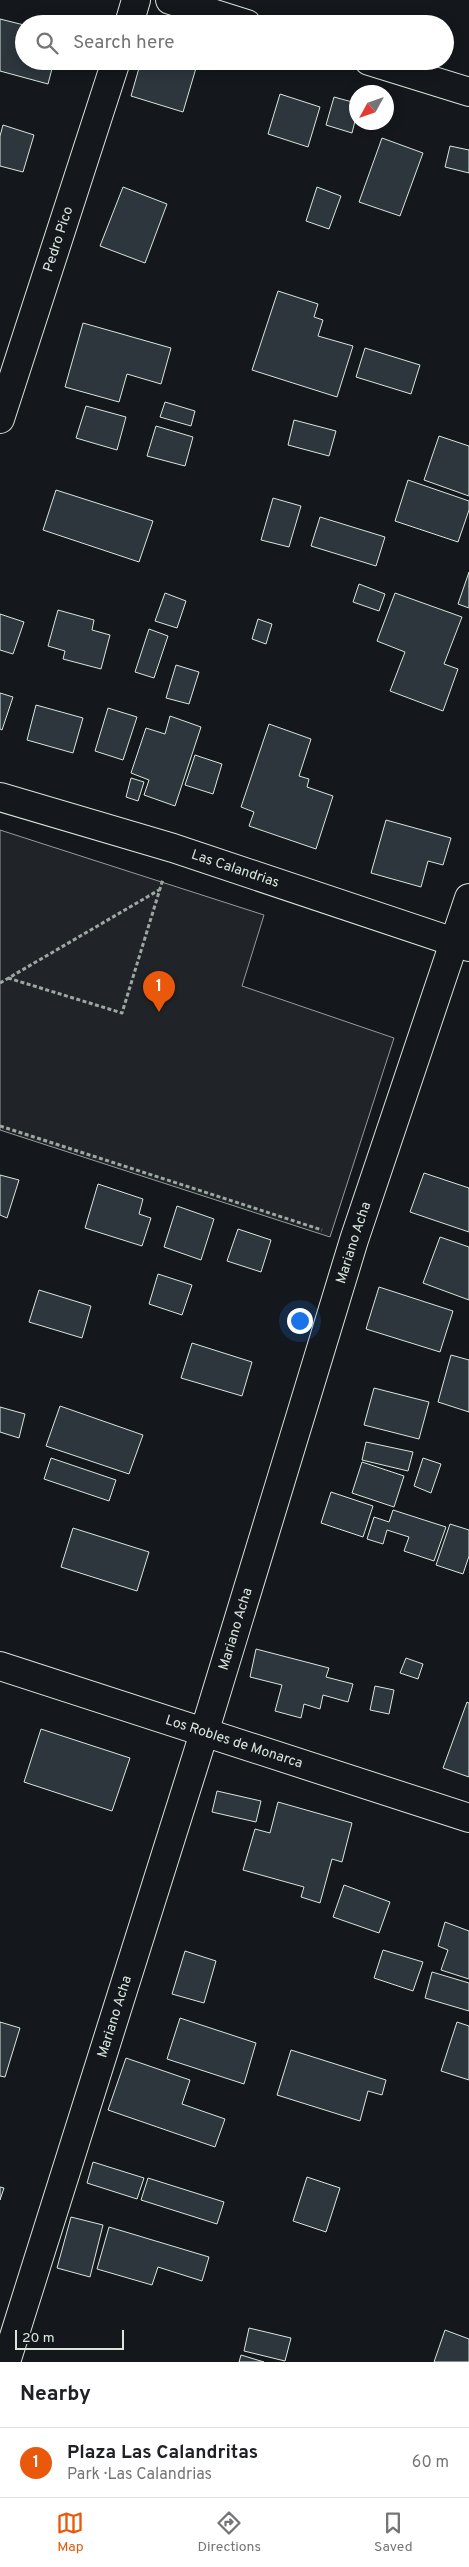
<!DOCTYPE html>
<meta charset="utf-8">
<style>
body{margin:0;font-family:Overpass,sans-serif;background:#f6f6f6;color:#202124}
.compass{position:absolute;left:349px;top:85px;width:45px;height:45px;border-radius:50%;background:#fff;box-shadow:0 2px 12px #0003;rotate:230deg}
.scale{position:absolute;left:15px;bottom:12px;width:109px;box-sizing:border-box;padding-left:5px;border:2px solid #d8e6dc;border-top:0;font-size:14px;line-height:18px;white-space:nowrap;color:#d8e6dc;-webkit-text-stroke:4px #14181c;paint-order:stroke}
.you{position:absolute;left:299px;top:1320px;width:18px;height:18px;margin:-12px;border:4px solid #fff;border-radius:50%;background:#1a73e8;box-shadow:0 0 0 8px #1a73e833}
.badge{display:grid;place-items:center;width:32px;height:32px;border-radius:50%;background:#ea580c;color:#fff;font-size:16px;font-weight:700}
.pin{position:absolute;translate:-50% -41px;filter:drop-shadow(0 1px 2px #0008)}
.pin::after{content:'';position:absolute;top:26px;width:18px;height:15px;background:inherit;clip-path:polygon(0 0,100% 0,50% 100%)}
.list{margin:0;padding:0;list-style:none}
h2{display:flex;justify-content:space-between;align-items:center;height:65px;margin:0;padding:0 20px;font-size:21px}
h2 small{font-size:16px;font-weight:400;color:#757577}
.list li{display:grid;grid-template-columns:32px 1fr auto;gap:15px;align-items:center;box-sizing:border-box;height:70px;padding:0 20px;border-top:1px solid #e0e0e0}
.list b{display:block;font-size:19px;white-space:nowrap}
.list p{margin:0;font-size:16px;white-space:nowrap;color:#757577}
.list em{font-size:16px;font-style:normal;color:#757577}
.icon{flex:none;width:28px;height:28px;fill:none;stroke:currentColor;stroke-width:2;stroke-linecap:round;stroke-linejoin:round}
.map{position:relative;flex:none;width:469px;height:2362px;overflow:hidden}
.search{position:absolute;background:#fff;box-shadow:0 2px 12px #0003;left:15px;right:15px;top:15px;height:55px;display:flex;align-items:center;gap:12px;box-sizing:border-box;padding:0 18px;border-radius:28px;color:#757577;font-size:19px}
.sheet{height:135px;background:#fff}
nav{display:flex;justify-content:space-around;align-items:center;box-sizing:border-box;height:70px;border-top:1px solid #e0e0e0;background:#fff;font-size:14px;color:#757577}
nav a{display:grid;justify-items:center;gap:2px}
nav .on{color:#ea580c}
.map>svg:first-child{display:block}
.green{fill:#202428;stroke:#939e99}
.building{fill:#2c363c;stroke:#d8e6dc}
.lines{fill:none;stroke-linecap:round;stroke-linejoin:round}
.minor-casing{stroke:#d8e6dc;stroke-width:30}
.path{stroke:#9da8a2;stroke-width:3;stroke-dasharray:4 2.5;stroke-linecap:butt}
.minor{stroke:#14181c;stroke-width:28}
.labels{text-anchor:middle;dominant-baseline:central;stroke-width:4;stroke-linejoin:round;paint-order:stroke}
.street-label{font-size:14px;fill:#d8e6dc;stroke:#14181c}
</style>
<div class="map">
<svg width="469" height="2362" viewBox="0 0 469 2362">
<rect width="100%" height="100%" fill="#14181c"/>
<polygon class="green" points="0,830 264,915 242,986 394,1038 330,1237 0,1130"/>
<g class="building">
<polygon points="0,19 24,25 24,61 54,61 48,84 0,71"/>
<polygon points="141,61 175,61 196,68 183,112 131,96"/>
<polygon points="280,94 320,107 308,147 268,134"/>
<polygon points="334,97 356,103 356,117 352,133 326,125"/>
<polygon points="3,125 34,135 23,172 0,166 0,136"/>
<polygon points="382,138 423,153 400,216 359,202"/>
<polygon points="450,146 469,150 469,173 445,167"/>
<polygon points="123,187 167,204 145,263 100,246"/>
<polygon points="317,187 341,196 329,229 306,221"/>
<polygon points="278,291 318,304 314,317 323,320 318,336 353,346 337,397 252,370"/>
<polygon points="83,323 171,348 161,384 127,374 119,402 65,387"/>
<polygon points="365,348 420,365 411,394 356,377"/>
<polygon points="165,402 195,411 191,426 160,417"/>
<polygon points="86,406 126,417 117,450 76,438"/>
<polygon points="294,420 336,431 329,456 288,445"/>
<polygon points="156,426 193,437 185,466 147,456"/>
<polygon points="439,436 469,446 469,496 424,480"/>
<polygon points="408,480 469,501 469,510 458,542 395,521"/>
<polygon points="56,490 153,521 139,562 43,530"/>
<polygon points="273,498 301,506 289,547 261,540"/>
<polygon points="320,517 385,537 376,566 311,546"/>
<polygon points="469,572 469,608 458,604"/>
<polygon points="359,584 385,594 379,611 353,602"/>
<polygon points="165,593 186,601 177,628 155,621"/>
<polygon points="395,593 462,617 444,664 458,669 443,711 390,691 405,652 377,641"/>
<polygon points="58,610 94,620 92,630 110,635 101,669 63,659 65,651 48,646"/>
<polygon points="0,614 24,622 13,654 0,650"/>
<polygon points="258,619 272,624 266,644 252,639"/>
<polygon points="149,629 168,636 154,678 135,672"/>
<polygon points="176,665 199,672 189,704 166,698"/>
<polygon points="0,693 13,697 2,730 0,729"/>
<polygon points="36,705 83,718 73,753 27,740"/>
<polygon points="108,708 137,717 123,760 95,751"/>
<polygon points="170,716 201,727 175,806 144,795 149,780 131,773 146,728 165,734"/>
<polygon points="269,724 311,739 299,776 309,779 307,787 333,796 316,849 249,826 254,812 241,807"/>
<polygon points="195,755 222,764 213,794 185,785"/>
<polygon points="131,778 144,782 138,801 126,797"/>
<polygon points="386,820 451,838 443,865 428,861 421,887 371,873"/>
<polygon points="424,1173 469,1188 469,1232 410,1212"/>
<polygon points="0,1175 19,1180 7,1218 0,1215"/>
<polygon points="98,1184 143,1199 139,1214 151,1218 142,1246 85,1228"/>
<polygon points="177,1206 214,1219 201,1260 164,1247"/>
<polygon points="238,1229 271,1240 261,1272 227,1261"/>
<polygon points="440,1237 469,1247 469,1300 423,1283"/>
<polygon points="158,1274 192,1285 182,1315 149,1304"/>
<polygon points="379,1287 453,1311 440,1352 366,1329"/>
<polygon points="39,1290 91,1306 82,1338 29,1322"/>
<polygon points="192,1343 252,1362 242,1396 181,1378"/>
<polygon points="451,1355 469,1360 469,1412 438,1402"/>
<polygon points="374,1388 429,1402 419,1439 364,1425"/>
<polygon points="60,1406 143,1435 129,1474 46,1446"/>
<polygon points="0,1407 25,1414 19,1438 0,1432"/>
<polygon points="366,1442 413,1452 408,1471 362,1460"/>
<polygon points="51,1458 116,1480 109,1501 44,1479"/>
<polygon points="423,1458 441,1464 431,1493 414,1486"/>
<polygon points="362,1462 404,1476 394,1507 352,1493"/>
<polygon points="331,1492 373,1506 363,1537 321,1523"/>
<polygon points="393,1510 446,1527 434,1561 404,1551 409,1537 387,1530 383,1544 367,1539 374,1517 389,1522"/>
<polygon points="450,1524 469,1530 469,1556 463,1574 436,1565"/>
<polygon points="73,1528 149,1552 137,1591 61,1567"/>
<polygon points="256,1649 329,1668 326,1677 353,1684 348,1702 323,1695 320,1709 304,1704 301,1718 275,1711 282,1685 250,1677"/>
<polygon points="406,1658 423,1664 418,1679 400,1673"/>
<polygon points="375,1686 394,1690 389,1714 370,1710"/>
<polygon points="467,1702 469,1703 469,1777 443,1768"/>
<polygon points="41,1729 130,1758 112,1811 24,1782"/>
<polygon points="217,1791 261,1801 256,1822 212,1812"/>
<polygon points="278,1802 352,1823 342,1862 332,1859 320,1903 301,1897 304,1887 243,1870 255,1829 270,1833"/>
<polygon points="344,1885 390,1902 379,1933 333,1917"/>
<polygon points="445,1922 469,1931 469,1979 441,1970 448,1950 438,1946"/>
<polygon points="383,1950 423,1962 413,1991 374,1978"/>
<polygon points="185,1951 216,1961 204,2003 172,1994"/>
<polygon points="432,1972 469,1983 469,2011 425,1998"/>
<polygon points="180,2018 256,2043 244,2084 167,2059"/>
<polygon points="0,2022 20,2028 5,2077 0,2076"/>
<polygon points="457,2022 469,2026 469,2080 441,2071"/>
<polygon points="291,2050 386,2080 382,2095 368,2091 360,2121 277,2095"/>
<polygon points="126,2058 190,2080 182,2104 225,2119 215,2147 108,2110"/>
<polygon points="93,2162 144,2178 137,2199 87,2183"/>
<polygon points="307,2177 340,2188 326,2232 293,2221"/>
<polygon points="148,2178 224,2202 217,2224 141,2200"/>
<polygon points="0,2187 4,2188 0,2200"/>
<polygon points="71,2217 103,2225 90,2277 57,2268"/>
<polygon points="109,2227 209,2257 202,2281 158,2267 152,2285 97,2269"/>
<polygon points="249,2328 291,2338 285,2361 244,2351"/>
<polygon points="445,2330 469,2339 469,2362 434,2362"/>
<polygon points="241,2355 264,2362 239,2362"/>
</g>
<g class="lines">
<g class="minor-casing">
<g id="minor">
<polyline points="170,0 247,24"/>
<polyline points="129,24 136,0"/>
<polyline points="369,61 469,92"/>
<path id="s1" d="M0,419L116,61"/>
<path id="s2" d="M0,797L173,848L469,947"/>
<path id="s3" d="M0,1666L469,1818"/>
<path id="s4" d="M6,2362L204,1733L354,1240L469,898"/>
</g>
</g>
<g class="path">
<polyline points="8,978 122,1013 163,879"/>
<polyline points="0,983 159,890"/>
<polyline points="0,1126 322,1230"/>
</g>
<use href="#minor" class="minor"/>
</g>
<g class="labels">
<g class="street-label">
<text stroke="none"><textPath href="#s1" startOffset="189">Pedro Pico</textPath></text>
<text stroke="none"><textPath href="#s2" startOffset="246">Las Calandrias</textPath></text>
<text stroke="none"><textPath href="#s4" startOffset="1172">Mariano Acha</textPath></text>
<text stroke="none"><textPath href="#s4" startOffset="768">Mariano Acha</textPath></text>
<text stroke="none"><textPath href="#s3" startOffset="246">Los Robles de Monarca</textPath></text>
<text stroke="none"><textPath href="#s4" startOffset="362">Mariano Acha</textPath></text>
</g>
</g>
</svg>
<svg class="compass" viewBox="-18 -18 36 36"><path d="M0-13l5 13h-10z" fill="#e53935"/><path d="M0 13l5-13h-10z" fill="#757577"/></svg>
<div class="scale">20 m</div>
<div class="you"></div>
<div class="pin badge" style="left:159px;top:1012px">1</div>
<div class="search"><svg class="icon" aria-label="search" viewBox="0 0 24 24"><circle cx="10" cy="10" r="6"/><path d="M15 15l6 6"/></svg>Search here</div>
</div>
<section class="sheet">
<h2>Nearby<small></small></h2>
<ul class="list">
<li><span class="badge">1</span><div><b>Plaza Las Calandritas</b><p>Park · Las Calandrias</p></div><em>60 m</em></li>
</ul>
</section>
<nav>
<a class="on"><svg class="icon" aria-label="map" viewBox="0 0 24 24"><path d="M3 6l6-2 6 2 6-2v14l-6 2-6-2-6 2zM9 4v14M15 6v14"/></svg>Map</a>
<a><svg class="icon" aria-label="directions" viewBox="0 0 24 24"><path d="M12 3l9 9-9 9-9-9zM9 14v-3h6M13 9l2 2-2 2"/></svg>Directions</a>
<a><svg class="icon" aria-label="saved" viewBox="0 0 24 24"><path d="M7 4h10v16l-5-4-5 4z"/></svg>Saved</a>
</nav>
